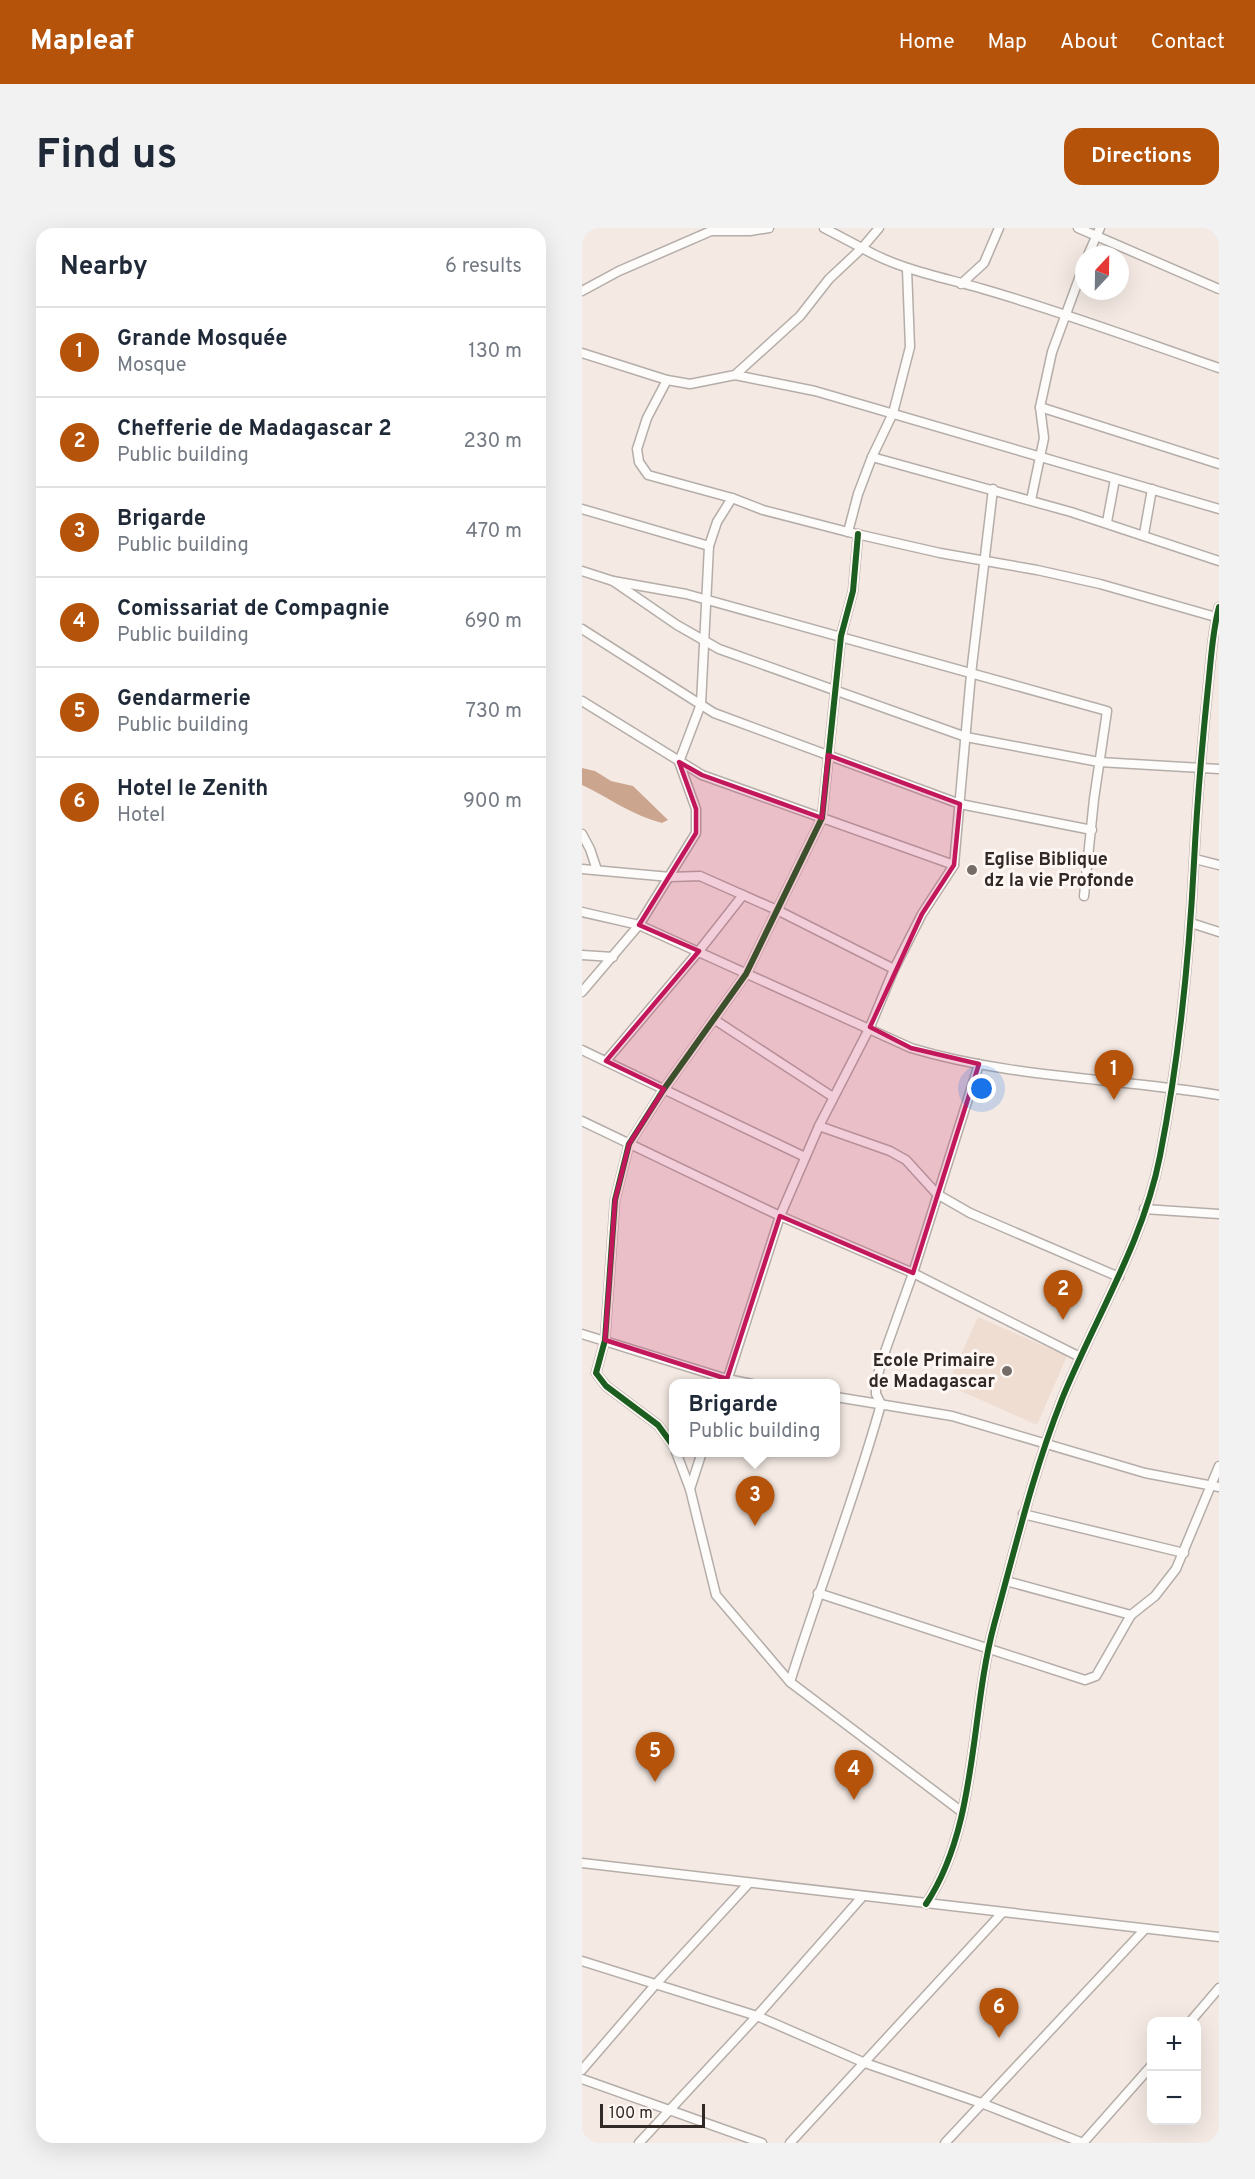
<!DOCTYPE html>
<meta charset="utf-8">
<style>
body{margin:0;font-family:Overpass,sans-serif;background:#f2f2f3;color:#1f2937}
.controls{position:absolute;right:18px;bottom:18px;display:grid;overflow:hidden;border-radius:12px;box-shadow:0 6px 24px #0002}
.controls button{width:54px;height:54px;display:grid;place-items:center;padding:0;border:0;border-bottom:2px solid #e0e1e3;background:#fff;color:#1f2937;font:30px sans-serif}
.compass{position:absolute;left:493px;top:18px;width:54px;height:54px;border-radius:50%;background:#fff;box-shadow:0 6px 24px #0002;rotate:22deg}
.scale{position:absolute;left:18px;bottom:15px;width:105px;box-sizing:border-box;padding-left:6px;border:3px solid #302925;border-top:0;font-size:16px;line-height:21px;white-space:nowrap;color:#302925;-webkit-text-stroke:4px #fff7f3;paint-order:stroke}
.you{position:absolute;left:400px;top:861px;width:21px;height:21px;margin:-15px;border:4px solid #fff;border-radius:50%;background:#1a73e8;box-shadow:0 0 0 9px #1a73e833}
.badge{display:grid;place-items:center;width:39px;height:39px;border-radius:50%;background:#b45309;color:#fff;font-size:20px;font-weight:700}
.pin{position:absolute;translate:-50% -50px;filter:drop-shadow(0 2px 3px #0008)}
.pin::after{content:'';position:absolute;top:32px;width:21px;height:18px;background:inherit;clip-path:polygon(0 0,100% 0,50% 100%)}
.popup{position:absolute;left:87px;top:1151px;width:171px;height:78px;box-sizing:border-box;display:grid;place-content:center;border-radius:12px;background:#fff;filter:drop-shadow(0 2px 4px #0005);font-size:20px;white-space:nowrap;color:#747a83}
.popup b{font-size:22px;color:#1f2937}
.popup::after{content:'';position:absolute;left:50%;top:100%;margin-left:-12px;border:12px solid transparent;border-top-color:#fff}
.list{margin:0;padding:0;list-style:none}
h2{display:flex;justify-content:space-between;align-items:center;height:78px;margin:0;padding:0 24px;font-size:26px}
h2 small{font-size:20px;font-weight:400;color:#747a83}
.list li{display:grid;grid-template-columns:39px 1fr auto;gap:18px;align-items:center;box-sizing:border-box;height:90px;padding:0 24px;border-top:2px solid #e0e1e3}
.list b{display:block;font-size:22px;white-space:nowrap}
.list p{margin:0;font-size:20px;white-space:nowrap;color:#747a83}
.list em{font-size:20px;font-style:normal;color:#747a83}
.map{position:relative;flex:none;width:637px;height:1915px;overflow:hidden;border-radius:18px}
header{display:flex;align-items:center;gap:36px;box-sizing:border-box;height:84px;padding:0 30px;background:#b45309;color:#fff}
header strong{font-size:28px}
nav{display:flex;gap:33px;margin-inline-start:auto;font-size:21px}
.intro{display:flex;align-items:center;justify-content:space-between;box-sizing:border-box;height:144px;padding:0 36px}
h1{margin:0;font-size:42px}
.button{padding:15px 27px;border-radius:18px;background:#b45309;color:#fff;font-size:21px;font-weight:700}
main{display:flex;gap:36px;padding:0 36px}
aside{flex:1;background:#fff;border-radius:18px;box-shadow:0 6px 24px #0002}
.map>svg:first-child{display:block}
.built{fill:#f0ddd2}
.water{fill:#cca58f}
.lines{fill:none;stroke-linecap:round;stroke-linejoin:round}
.minor-casing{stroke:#b5ada8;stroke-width:11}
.minor{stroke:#fdfcfb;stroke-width:8}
.cycleway-casing{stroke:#fff7f3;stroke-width:10}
.cycleway{stroke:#1b5e20;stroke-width:6}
.marked{fill:#c2185b;fill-opacity:0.2;stroke:#c2185b;stroke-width:4.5;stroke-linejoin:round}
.poi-dot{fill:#756c68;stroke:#fff7f3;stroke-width:2}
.labels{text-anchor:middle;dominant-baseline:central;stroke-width:6;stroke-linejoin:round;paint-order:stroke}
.poi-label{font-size:18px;font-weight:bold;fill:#302925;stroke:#fff7f3;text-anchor:start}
</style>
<header>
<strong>Mapleaf</strong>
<nav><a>Home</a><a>Map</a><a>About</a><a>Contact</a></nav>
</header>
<div class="intro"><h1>Find us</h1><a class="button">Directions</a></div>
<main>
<aside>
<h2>Nearby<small>6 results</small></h2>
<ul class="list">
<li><span class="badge">1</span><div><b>Grande Mosquée</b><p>Mosque</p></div><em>130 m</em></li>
<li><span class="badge">2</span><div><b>Chefferie de Madagascar 2</b><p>Public building</p></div><em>230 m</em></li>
<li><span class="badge">3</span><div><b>Brigarde</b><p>Public building</p></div><em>470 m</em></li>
<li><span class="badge">4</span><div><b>Comissariat de Compagnie</b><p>Public building</p></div><em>690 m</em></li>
<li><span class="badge">5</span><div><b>Gendarmerie</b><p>Public building</p></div><em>730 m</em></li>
<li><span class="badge">6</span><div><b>Hotel le Zenith</b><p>Hotel</p></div><em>900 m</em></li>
</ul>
</aside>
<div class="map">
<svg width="637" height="1915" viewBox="0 0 637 1915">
<rect width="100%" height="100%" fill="#f4e9e3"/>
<polygon class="built" points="396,1089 485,1128 455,1197 365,1157"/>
<path class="water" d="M0,540L13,543L29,553L51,558L86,592L80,595C51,588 26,569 0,557Z"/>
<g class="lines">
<g class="minor-casing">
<g id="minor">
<path d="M297,0L280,20C318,42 360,49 401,61C481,84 559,113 637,140"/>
<polyline points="496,0 637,61"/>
<polyline points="506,27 518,0"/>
<polyline points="379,56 402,35 417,0"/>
<polyline points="0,63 37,43 129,3 168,3 187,0"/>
<polyline points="0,125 85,152 108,156 153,147 233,163 637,281"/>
<polyline points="153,147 218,88 247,51 280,20 242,0"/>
<polyline points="85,152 65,190 55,221 57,234 66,247 150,270 181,282 266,304 358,325 455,342 518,356 637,390"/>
<polyline points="458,179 637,236"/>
<polyline points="290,229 311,185 328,119 325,41"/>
<polyline points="449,272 462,210 458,179 470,124 502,37"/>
<polyline points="0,281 127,318"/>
<polyline points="525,294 533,251"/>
<polyline points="266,304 276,266 290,229 489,284 637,333"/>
<polyline points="562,306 570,261"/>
<polyline points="0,343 31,353 95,397 137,421 384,509 517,534 637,541"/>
<polyline points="31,353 104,366 525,483 512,571 502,668"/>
<polyline points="0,401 132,485 378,576 510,602"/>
<polyline points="0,473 120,547 372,637"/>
<polyline points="0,606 8,621 15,642"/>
<polyline points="613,631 637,637"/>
<polyline points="0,641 88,649 118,648 195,682 312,741"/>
<path d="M0,684L57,697L329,820C428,850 535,850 637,867"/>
<polyline points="609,695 637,704"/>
<polyline points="0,727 31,729"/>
<polyline points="0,764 57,697 114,605 114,581 97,534 119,476 127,318 135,294 150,270"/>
<polyline points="133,792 251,869"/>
<polyline points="0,822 223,929"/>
<polyline points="24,833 117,723 161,667"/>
<polyline points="0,893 198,988 331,1045 498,1129"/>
<polyline points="237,898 308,923 324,932 355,966 388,985 537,1049"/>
<polyline points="562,981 637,986"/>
<polyline points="0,1106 145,1151 170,1156"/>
<polyline points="144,1156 198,988 237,898 288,799 312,741 340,686 372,637 389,446 411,261"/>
<polyline points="254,1169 370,1188 563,1245 637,1259"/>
<polyline points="92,1219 76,1197 24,1158 14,1145 23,1112 33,972 47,916 82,861 164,746 240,590 259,408 271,363 276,306"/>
<path d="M94,1224L108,1261L134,1367L208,1454C237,1361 273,1270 299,1176L294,1166V1154L300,1132L331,1045L397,836"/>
<polyline points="108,1261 120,1224"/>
<polyline points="441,1286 602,1325"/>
<polyline points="424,1353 549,1387"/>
<polyline points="236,1365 503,1452 514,1448 549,1387 573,1368 594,1341 637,1238"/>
<polyline points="208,1454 380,1584"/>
<polyline points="0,1635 637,1709"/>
<path d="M344,1676C396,1598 388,1486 412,1397C433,1321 451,1244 480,1171C513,1090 561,1015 578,928C597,831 607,732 612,634C615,575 620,517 626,459C629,433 630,405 637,379"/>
<polyline points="0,1733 175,1788 283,1835 399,1875 501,1915"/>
<polyline points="608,1794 637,1760"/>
<polyline points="0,1842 73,1757 167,1655"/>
<polyline points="0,1851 180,1915"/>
<polyline points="57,1915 175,1788 280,1669"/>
<polyline points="208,1915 420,1685"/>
<polyline points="363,1915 563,1701"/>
<polyline points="501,1915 570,1837"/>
</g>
</g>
<use href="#minor" class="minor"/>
<g class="cycleway-casing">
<g id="cycleway">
<polyline points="92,1219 76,1197 24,1158 14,1145 23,1112 33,972 47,916 82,861 164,746 240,590 259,408 271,363 276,306"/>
<path d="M344,1676C396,1598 388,1486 412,1397C433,1321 451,1244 480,1171C513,1090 561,1015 578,928C597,831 607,732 612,634C615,575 620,517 626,459C629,433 630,405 637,379"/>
</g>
</g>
<use href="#cycleway" class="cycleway"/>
</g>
<path class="marked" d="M246,527L378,576L372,637L340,686L288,799L329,820L397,836L331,1045L198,988L145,1151L23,1112L33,972L47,916L82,861L24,833L117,723L57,697L114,605V581L97,534L120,547L240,590Z"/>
<g class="poi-dot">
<circle cx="390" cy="642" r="6"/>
<circle cx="425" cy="1143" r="6"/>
</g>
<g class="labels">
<g class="poi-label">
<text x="402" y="632">Eglise Biblique<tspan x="402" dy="21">dz la vie Profonde</tspan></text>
<text x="413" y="1133" text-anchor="end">Ecole Primaire<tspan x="413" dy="21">de Madagascar</tspan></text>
</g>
</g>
</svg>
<div class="controls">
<button>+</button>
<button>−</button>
</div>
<svg class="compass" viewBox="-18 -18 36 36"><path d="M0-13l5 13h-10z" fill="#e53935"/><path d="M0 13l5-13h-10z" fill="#747a83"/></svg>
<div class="scale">100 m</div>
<div class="you"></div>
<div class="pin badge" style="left:532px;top:872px">1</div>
<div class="pin badge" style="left:481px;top:1092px">2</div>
<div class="pin badge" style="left:173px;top:1298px">3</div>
<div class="popup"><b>Brigarde</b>Public building</div>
<div class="pin badge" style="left:272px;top:1572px">4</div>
<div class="pin badge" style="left:73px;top:1554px">5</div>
<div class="pin badge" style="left:417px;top:1810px">6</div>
</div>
</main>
